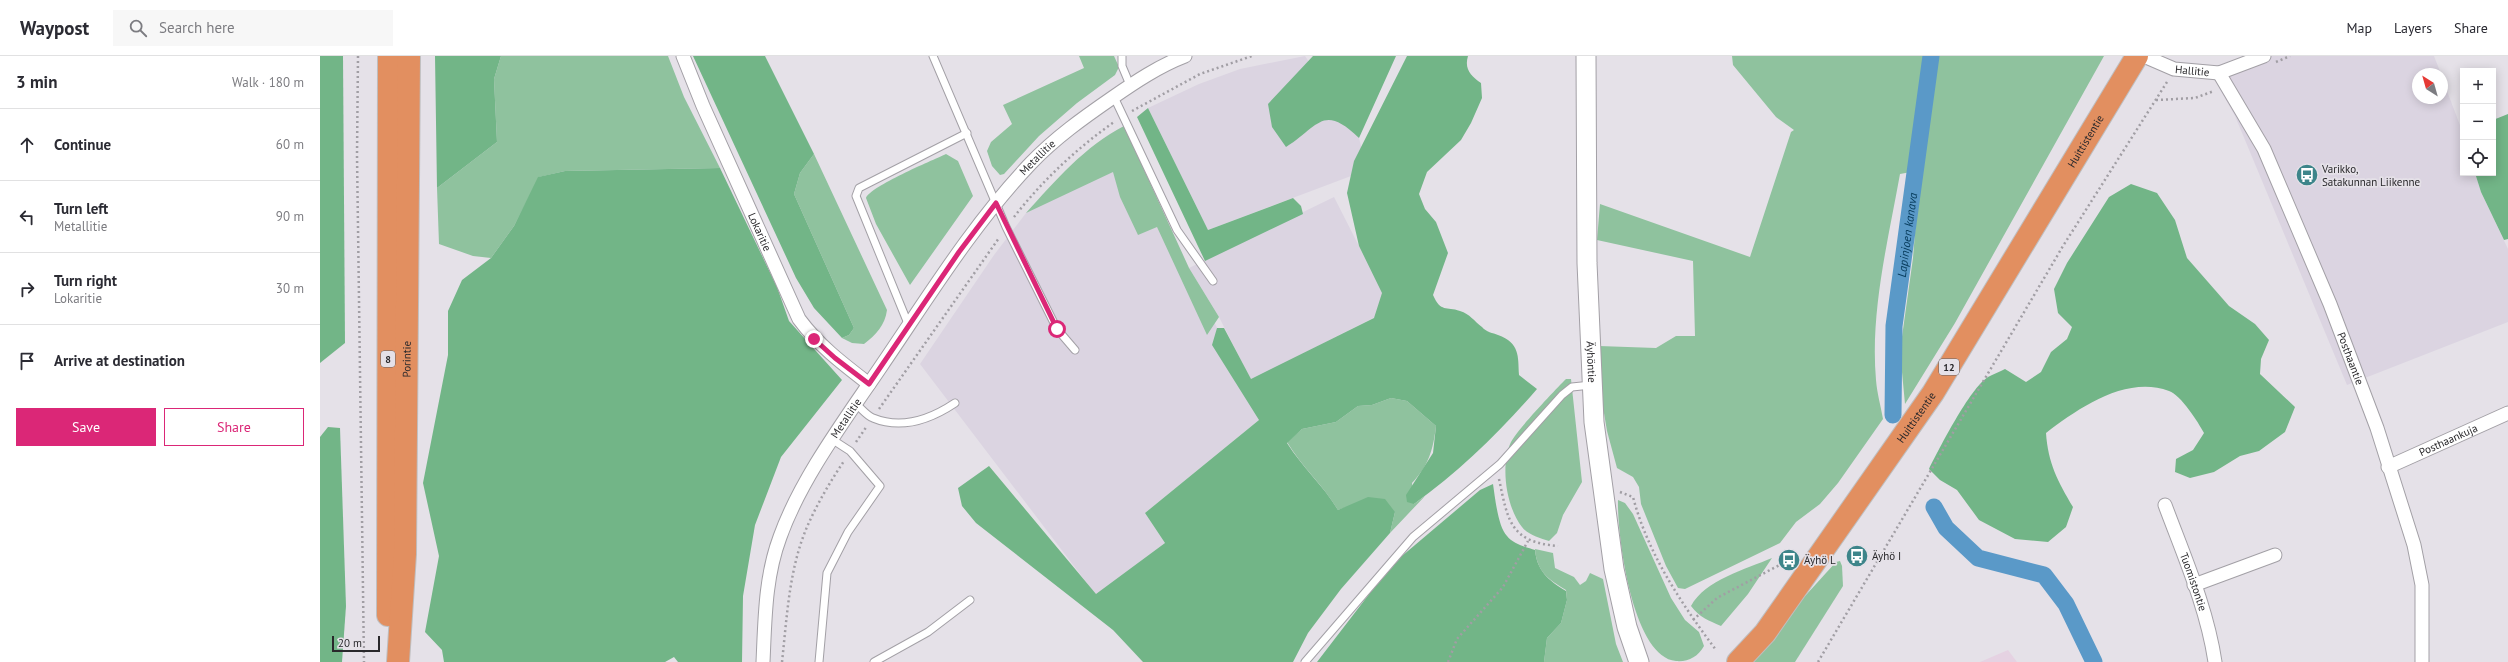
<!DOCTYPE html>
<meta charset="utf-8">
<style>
body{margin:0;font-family:"PT Sans",sans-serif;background:#f7f7f7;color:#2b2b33}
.controls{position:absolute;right:12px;top:12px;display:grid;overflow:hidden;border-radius:0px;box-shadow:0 2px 10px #0003}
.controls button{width:36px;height:36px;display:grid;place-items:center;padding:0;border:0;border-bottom:1px solid #e1e1e2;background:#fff;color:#2b2b33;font:20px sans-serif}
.compass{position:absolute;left:2092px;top:12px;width:36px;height:36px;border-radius:50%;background:#fff;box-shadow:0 2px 10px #0003;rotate:323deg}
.scale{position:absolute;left:12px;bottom:10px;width:48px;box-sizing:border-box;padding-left:4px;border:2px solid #29282b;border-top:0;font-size:11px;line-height:14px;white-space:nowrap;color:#29282b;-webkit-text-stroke:3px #e5e1e8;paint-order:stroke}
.stop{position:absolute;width:12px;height:12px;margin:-9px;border:3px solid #db2777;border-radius:50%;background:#fff}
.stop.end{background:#db2777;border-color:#fff;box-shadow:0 1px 4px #0008}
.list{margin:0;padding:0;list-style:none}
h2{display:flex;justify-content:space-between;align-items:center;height:52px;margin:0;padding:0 16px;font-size:17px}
h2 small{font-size:13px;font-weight:400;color:#7c7c81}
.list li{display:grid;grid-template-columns:26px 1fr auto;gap:12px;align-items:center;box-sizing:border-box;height:72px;padding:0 16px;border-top:1px solid #e1e1e2}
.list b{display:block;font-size:15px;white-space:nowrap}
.list p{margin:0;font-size:13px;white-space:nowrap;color:#7c7c81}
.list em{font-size:13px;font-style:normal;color:#7c7c81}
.actions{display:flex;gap:8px;padding:12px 16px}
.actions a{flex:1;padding:9px 0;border:1px solid #db2777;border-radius:0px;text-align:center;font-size:14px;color:#db2777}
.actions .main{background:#db2777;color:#fff}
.icon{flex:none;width:22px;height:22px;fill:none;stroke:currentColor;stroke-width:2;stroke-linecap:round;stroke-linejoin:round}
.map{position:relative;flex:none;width:2188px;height:606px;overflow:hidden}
header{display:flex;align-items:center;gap:24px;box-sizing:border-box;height:56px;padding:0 20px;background:#fff;border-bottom:1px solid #e1e1e2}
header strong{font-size:19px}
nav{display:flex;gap:22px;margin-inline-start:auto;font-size:14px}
.search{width:280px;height:36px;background:#f7f7f7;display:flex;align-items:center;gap:10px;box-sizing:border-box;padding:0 14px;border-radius:0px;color:#7c7c81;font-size:15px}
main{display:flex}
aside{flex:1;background:#fff}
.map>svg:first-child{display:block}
.built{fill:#dbd4e1}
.education{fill:#e5d2e2}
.green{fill:#8fc29e}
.forest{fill:#72b587}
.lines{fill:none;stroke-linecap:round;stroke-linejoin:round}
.canal{stroke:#5a99c8;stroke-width:17}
.service-casing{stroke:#a3a0a6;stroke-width:9}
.minor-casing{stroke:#a3a0a6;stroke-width:15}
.secondary-casing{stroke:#a3a0a6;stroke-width:21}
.trunk-casing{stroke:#bfbebf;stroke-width:24}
.path{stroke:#a19ea4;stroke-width:2.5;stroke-dasharray:2 3;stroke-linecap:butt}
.service{stroke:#fff;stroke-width:7}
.minor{stroke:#fff;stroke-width:13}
.secondary{stroke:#fff;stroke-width:19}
.trunk{stroke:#e28f60;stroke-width:22}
.route{stroke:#db2777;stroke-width:5}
.labels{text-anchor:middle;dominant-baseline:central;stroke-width:3.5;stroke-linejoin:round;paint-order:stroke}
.shield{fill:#e5e1e8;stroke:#616064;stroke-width:1}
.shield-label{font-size:10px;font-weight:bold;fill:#29282b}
.street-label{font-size:11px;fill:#29282b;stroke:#e5e1e8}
.poi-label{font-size:11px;fill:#29282b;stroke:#e5e1e8;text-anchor:start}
.water-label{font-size:12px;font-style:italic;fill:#043858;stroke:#e5e1e8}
</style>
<header>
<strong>Waypost</strong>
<div class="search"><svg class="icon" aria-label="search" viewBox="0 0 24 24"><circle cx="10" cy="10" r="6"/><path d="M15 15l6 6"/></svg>Search here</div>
<nav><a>Map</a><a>Layers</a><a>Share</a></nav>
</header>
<main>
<aside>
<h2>3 min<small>Walk · 180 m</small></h2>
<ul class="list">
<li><svg class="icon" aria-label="ahead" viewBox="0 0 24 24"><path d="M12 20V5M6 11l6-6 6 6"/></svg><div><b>Continue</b></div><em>60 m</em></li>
<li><svg class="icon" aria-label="left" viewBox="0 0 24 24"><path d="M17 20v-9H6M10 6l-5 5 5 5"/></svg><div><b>Turn left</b><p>Metallitie</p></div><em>90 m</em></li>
<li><svg class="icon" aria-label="right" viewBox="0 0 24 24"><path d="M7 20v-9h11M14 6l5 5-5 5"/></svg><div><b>Turn right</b><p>Lokaritie</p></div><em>30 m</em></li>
<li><svg class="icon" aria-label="arrive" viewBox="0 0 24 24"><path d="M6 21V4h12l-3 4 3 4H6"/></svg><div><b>Arrive at destination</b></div></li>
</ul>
<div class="actions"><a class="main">Save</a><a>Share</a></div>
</aside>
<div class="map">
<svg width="2188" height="606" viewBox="0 0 2188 606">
<rect width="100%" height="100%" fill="#e5e1e8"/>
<g class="built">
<polygon points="985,0 1039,82 1047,114 888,174 828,52 879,28 920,13"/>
<polygon points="1947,0 2114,0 2121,18 2098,18 2098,42 2122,42 2122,22 2143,77 2143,117 2155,117 2161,136 2188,193 2188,266 2027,329 1915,60 1894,23"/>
<polygon points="804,70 869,212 1014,141 1071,253 931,324 899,261 872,217 939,364 825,457 845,487 776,539 600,308 674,199 706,157 764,98 788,79"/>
</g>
<polygon class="education" points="1688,594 1697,606 1660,606"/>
<g class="green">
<polygon points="181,0 348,0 364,41 400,112 245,115 219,121 194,170 171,202 153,200 119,188 117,132 177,86 174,23"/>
<polygon points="759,0 794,0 799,11 795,19 757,47 719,80 684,118 680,119 672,110 667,95 671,86 692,68 683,49 764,12"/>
<path d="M1412,0H1784L1635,267L1585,348L1580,295L1593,202L1599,127L1602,114L1580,118C1568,185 1550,256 1556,324C1557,337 1561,351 1563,363L1518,427L1500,448L1476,466L1460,487L1365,533L1358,532L1346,510L1321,448L1319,431L1313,421L1297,412L1287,375L1282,345L1279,290L1336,292L1356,280H1375L1373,205L1277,184L1280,148L1430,201L1471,76L1474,74L1456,61L1413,9Z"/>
<path d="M804,70L869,212L899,261L887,279L837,171L818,179L800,141L793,116L706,157C735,125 765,90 804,70Z"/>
<path d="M494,98L567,254C565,269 556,279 544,288L532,287L522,282L529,279L534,272L474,138L480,117Z"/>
<path d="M626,98L638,105L653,140L590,229L556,168L546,142C551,130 611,105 626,98Z"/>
<path d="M1246,323H1251L1262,426L1243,459L1237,477L1229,485C1220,482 1208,479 1202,471C1186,451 1180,409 1191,386C1197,374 1235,334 1246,323Z"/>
<path d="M1071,342L1087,345L1116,370C1113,394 1109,409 1092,427L1094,448L1105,440L1070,477L1075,456L1027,451L1018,454C1003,429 982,411 967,386L982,373L1016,366L1038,350L1052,349Z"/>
<path d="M1298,444L1305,447L1313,458L1351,542L1365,564L1379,576L1384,590C1378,601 1368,606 1356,605C1312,601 1297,478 1298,444Z"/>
<path d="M1215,493L1233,497L1235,512L1254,521L1260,529L1266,525L1270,517L1283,523L1296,588L1303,606H1224L1227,582L1241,567L1247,544L1246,534C1228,523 1217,516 1215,493Z"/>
<path d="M1452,502L1428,538L1401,570C1388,564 1380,562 1371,550C1385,524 1426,513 1452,502Z"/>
<polygon points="1520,505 1522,510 1523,530 1475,606 1430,606 1427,604 1516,506"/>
</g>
<g class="forest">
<polygon points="0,0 23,0 25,287 0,307"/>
<polygon points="115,0 181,0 174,23 177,86 117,132"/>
<polygon points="373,0 445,0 494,98 480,117 474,138 534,272 529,279 522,282 494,252 476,222"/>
<path d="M993,0H1076L1039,82C1003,47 999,70 966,91L952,71L948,48Z"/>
<path d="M1087,0H1148C1144,13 1151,20 1161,27L1162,42L1151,67L1141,84L1107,116L1099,138L1105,153L1116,166L1128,197L1113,239C1121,257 1126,250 1140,255C1150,258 1154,265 1162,271C1166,276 1173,277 1178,279C1200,287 1198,300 1199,319L1217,333C1180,376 1140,415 1094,448L1087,446L1086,439L1113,397L1116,370L1087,345L1071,342L1052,349L1038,350L1016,366L982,373L967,387C982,411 1003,429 1018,454L1048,441L1065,443L1075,456L1070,477L1021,533L988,577L973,606H823L793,574L656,467L642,450L638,432L669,410L776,538L845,487L825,457L939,364L892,289L897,272H904L931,323L1054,262L1062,237L1039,190L1027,137L1034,105Z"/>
<polygon points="828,52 888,174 973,142 981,150 983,158 885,205 817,61"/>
<polygon points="2188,58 2188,183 2184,184 2161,136 2155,117 2173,117 2173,64"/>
<polygon points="400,112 457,231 469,265 522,324 461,401 435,469 423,540 422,606 358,606 354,601 345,606 124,606 122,594 105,576 119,500 103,427 128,299 128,255 142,224 171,202 194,170 218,121 245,115"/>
<path d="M1811,128L1837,137L1855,164L1867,202L1909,250L1935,268L1949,284L1941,303L1940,318L1975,351L1965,376L1939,395L1920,400L1894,416L1870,422L1855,416L1856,403L1873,394L1884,377C1878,366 1861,339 1849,335C1806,319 1759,352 1726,377C1728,407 1738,426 1753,451L1746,471L1728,486L1695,483L1659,464L1637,434L1620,424L1609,413C1619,393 1650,332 1668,321C1673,318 1680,316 1685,313L1706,326L1721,316L1731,296L1747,283L1752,271L1738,257L1734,233L1747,207L1789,141Z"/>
<polygon points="8,371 20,372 26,550 22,606 0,606 0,381"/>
<path d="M1173,428C1175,441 1178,471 1187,480C1193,488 1206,491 1215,494C1217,515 1228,524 1246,535L1247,544L1241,567L1227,582L1224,606H997L1050,537L1082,500L1160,434Z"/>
</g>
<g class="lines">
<g class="canal">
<path id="s1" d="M1573,359L1574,270L1611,0"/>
<polyline points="1614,451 1626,472 1658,502 1724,519 1746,548 1774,606"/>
</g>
<g class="service-casing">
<g id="service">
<polyline points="613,0 686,171 737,273 755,294"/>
<polyline points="802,0 802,10 810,29"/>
<polyline points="794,41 857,174 893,225"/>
<polyline points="589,270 536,140 539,132 647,77"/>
<path d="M536,348C541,352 547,360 553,362C582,374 611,363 635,347"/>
<polyline points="499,606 507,517 528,476 560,430 530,395 513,384"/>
<polyline points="554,606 608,576 650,544"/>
<polyline points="985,606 1093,481 1180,408 1242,339 1252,331 1271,329"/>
</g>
</g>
<g class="minor-casing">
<g id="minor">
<path id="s2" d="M363,0L383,50L479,263C499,290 523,308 549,328"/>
<path id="s3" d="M1824,0L1854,13L1899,17L1944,0"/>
<path id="s4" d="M1899,17L1944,93L2010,248L2057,372L2094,489L2102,529V606"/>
<path id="s5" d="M2068,411L2188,357"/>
<path id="s6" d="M1845,449C1864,500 1887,552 1895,606"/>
<polyline points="1874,529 1955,499"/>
<path id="s7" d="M443,606C445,563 445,521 460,481C481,422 527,361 562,309C609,240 653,168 711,107C735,82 763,62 792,42C815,26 839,10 865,0"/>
</g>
</g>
<g class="secondary-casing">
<g id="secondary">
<path id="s8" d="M1266,0L1267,207L1274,366L1294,513L1307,571L1319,606"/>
</g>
</g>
<g class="trunk-casing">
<g id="trunk">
<polyline points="68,559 69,0"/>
<path id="s9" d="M78,606L85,498L89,0"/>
<path id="s10" d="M1418,606L1445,577L1613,337L1817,0"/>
</g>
</g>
<g class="path">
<polyline points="38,0 37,99 44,606"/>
<polyline points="1956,6 1970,0"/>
<polyline points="1836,44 1875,42 1894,35"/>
<polyline points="812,55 880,18 932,0"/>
<path d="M694,161C722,125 756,93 794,66"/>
<polyline points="559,353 679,182"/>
<polyline points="536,386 547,370"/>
<path d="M1179,423C1188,465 1190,486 1238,490"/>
<path d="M1300,436L1313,441C1328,498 1361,547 1396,594"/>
<polyline points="1373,564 1397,542 1469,504"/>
<path d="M462,606C467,561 469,513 487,471C497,448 510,426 524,405"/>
<polyline points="1128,606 1137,583 1183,531 1208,485"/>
<polyline points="1498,606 1743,190 1847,26"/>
</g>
<use href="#service" class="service"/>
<use href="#minor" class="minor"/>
<use href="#secondary" class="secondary"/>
<use href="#trunk" class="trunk"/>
</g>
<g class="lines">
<polyline class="route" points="494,283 515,302 549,328 639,196 676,147 737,273"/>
</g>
<defs>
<g id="bus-disc" transform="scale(1.15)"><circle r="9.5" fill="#3d858a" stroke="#e5e1e8"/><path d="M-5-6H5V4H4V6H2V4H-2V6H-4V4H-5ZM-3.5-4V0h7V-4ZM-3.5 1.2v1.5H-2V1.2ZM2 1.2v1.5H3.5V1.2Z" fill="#fff"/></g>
</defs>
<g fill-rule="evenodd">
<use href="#bus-disc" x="1987" y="119"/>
<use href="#bus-disc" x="1537" y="500"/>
<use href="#bus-disc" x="1469" y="504"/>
</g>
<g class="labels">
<g class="shield">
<rect x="61" y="295" width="14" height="16" rx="3"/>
<rect x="1619" y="303" width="20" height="16" rx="3"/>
</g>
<g class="shield-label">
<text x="68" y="303">8</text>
<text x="1629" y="311">12</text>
</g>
<g class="street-label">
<text stroke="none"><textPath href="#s3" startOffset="51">Hallitie</textPath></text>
<text stroke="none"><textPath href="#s10" startOffset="627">Huittistentie</textPath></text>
<text stroke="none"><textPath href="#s7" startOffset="587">Metallitie</textPath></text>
<text stroke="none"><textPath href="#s2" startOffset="192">Lokaritie</textPath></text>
<text stroke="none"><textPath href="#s9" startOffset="303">Porintie</textPath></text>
<text stroke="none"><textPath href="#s4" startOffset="315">Posthaantie</textPath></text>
<text stroke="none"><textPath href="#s8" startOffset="306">Äyhöntie</textPath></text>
<text stroke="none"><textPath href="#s10" startOffset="303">Huittistentie</textPath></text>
<text stroke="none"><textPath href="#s7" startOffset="263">Metallitie</textPath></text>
<text stroke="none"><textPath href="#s5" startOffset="66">Posthaankuja</textPath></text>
<text stroke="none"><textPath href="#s6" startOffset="82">Tuomistontie</textPath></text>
</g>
<g class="poi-label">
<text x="2002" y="113">Varikko,<tspan x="2002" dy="13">Satakunnan Liikenne</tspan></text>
<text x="1552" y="500">Äyhö I</text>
<text x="1484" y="504">Äyhö L</text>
</g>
<g class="water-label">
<text stroke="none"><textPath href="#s1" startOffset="181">Lapinjoen kanava</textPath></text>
</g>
</g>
</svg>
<div class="controls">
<button>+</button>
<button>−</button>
<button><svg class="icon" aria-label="locate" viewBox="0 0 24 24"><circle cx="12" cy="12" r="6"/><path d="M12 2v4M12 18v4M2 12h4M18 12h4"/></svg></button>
</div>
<svg class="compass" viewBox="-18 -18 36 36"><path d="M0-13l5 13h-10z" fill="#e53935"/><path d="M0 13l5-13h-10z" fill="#7c7c81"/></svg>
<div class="scale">20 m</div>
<div class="stop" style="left:737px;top:273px"></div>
<div class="stop end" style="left:494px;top:283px"></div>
</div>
</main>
